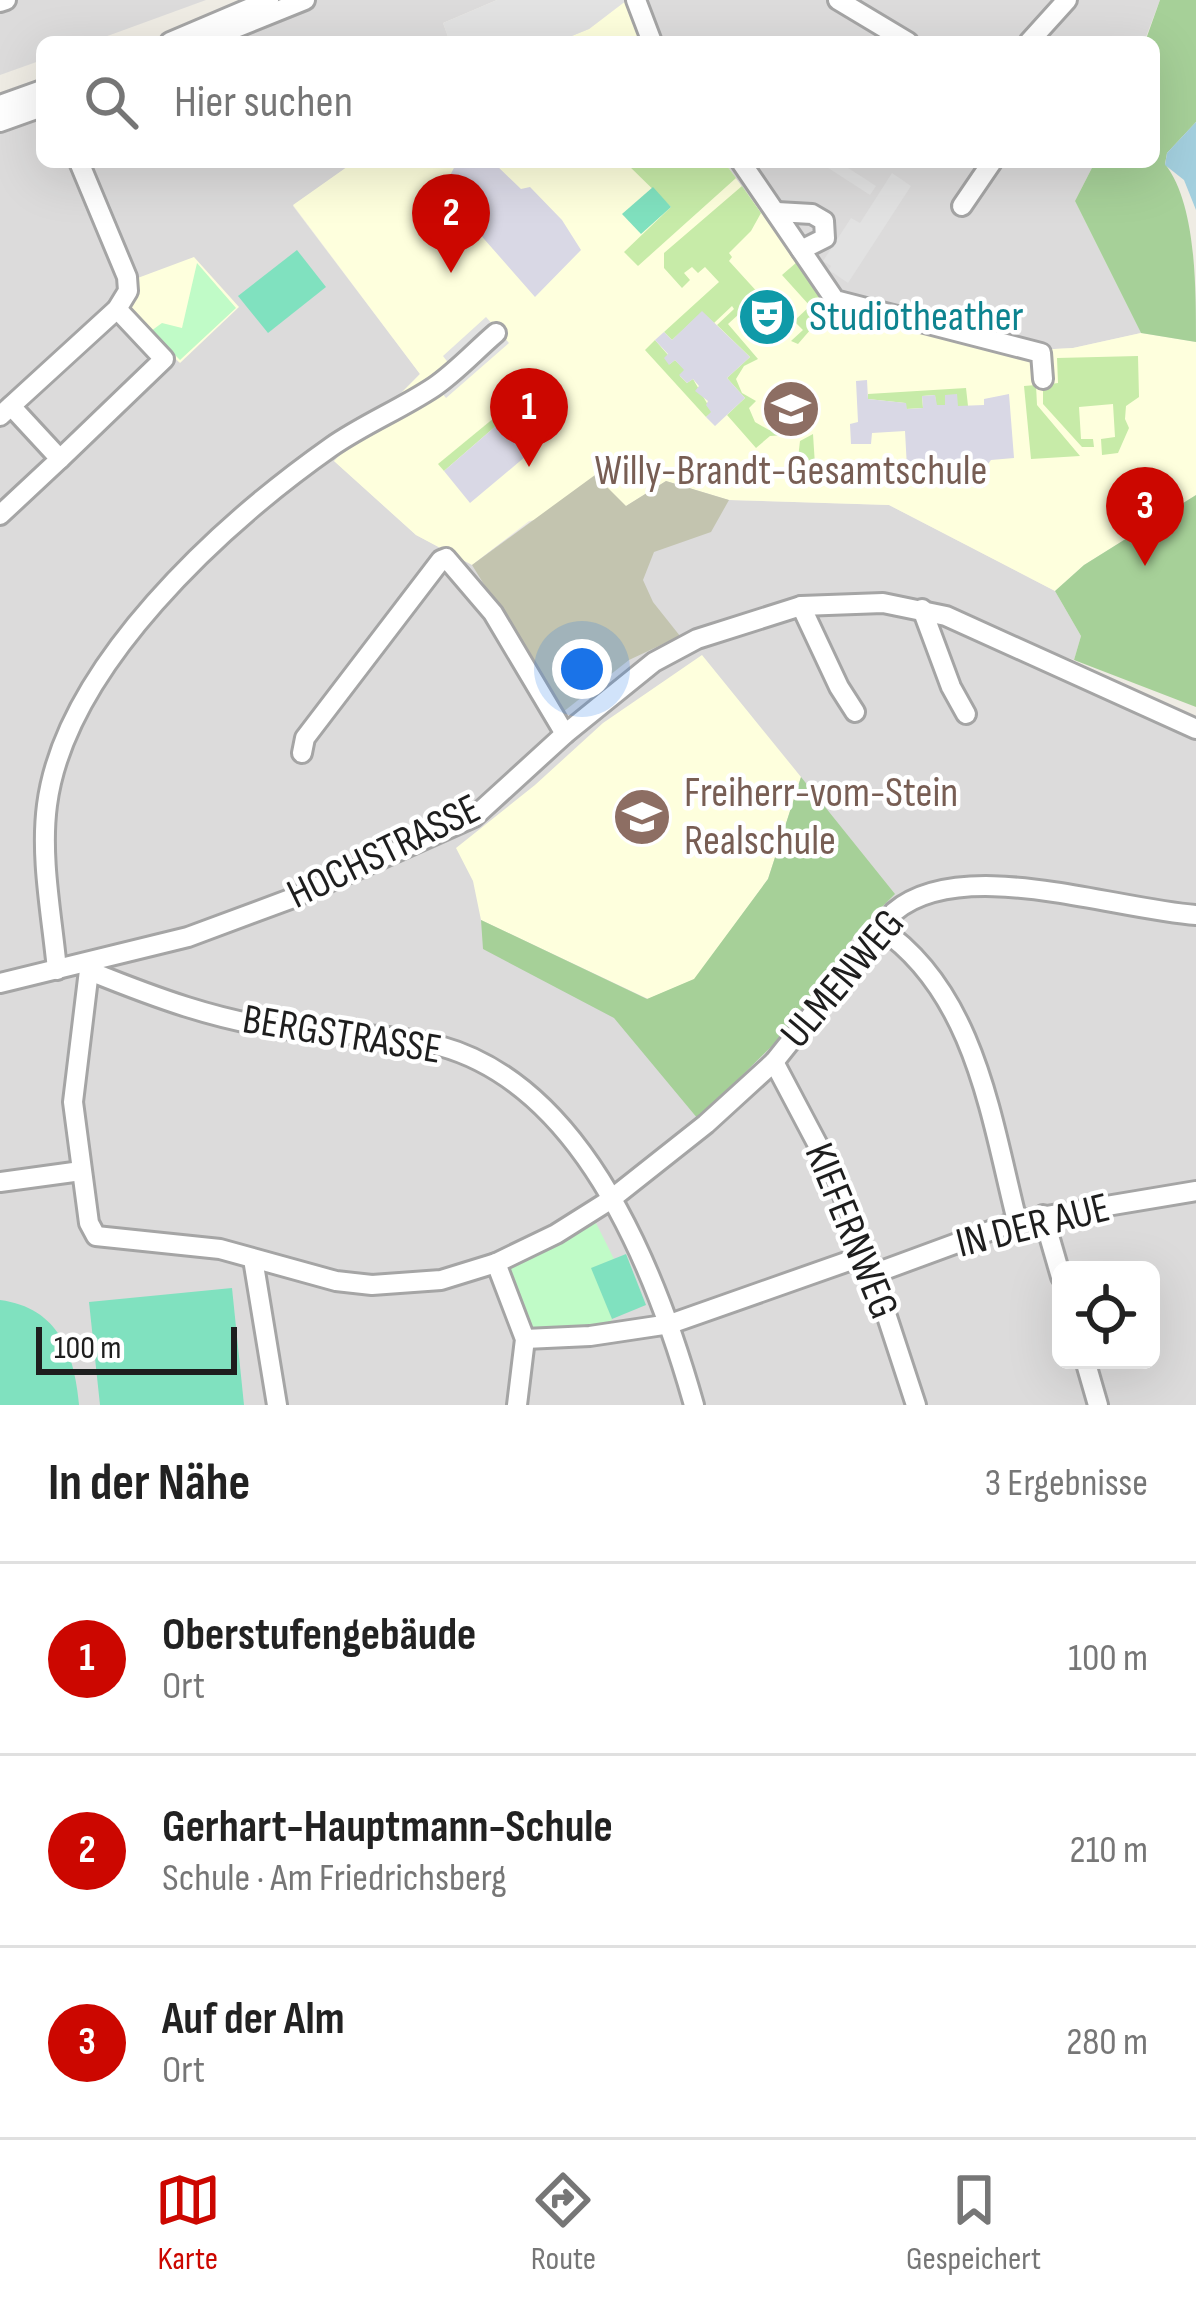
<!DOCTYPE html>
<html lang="de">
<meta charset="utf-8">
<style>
body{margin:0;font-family:"Sofia Sans Condensed",sans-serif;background:#f2f2f2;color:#222}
.controls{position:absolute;right:36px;bottom:36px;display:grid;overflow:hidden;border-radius:18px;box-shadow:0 12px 48px #0002}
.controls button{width:108px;height:108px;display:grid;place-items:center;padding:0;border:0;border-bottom:3px solid #e0e0e0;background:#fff;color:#222;font:60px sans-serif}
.scale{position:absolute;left:36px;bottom:30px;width:201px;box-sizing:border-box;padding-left:12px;border:6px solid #1e1e1e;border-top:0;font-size:33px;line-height:42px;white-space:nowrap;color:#1e1e1e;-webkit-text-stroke:9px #fff;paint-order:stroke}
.you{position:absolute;left:582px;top:669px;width:42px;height:42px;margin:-30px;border:9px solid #fff;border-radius:50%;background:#1a73e8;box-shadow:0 0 0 18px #1a73e833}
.badge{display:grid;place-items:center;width:78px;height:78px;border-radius:50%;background:#cc0700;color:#fff;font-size:39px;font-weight:700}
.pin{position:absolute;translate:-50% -99px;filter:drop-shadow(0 3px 6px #0008)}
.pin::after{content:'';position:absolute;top:63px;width:42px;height:36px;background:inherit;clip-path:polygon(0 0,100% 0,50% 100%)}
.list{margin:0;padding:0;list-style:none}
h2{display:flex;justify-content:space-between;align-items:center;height:156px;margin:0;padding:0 48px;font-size:51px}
h2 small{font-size:39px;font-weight:400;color:#767676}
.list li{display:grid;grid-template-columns:78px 1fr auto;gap:36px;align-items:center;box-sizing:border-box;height:192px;padding:0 48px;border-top:3px solid #e0e0e0}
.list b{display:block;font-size:45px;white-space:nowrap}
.list p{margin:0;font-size:39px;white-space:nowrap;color:#767676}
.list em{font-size:39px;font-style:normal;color:#767676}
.icon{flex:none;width:66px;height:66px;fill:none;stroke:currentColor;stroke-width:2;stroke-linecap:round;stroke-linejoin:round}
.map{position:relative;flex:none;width:1196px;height:1405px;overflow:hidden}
.search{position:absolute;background:#fff;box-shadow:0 12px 48px #0002;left:36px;right:36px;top:36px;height:132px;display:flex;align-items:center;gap:30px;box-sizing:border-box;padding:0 42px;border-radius:18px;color:#767676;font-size:45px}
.sheet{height:732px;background:#fff}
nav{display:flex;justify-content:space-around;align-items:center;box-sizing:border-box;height:168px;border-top:3px solid #e0e0e0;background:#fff;font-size:33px;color:#767676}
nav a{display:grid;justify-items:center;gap:6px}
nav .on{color:#cc0700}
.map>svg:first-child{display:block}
.residential{fill:#dcdbdb;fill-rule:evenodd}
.education{fill:#feffdd}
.construction{fill:#c3c4af}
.grass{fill:#c7eba8}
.forest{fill:#a6d098}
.park{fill:#c0fbc7}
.pitch{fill:#80e1bf}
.parking{fill:#e2e2e2}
.plaza{fill:#d9d8e5}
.water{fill:#a3cfde}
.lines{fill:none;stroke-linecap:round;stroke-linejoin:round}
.minor-casing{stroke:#a5a5a5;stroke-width:24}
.minor{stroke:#fff;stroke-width:18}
.labels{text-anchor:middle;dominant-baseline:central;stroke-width:9;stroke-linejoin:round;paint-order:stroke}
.culture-label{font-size:42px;fill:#0d838f;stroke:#fff;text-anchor:start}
.education-label{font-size:42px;fill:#785e54;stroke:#fff}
.street-label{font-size:42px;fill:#1e1e1e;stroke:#fff}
</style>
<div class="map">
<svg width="1196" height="1405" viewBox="0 0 1196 1405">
<rect width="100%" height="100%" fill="#efece4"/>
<g class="residential">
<polygon points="0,0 206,0 91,42 42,42 42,60 0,75"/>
<polygon points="275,0 497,0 443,23 450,42 173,42"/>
<polygon points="631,0 1160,0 1144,42 647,42"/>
<path d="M42,93V162H354L293,206L420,374L334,461L416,535L472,564L595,475L626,506L666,481L729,500L889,505L1055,591L1081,636L1074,660L946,614L883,602L845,600L802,604L749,618L696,637L653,661L575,721L472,816L297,895L235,917L299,897L474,818L655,664L698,641L750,620L802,607L883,604L945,618L1196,731V1405H0V984L128,951L170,937L0,980V108ZM1061,1270H1151V1360H1061Z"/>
<polygon points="724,162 1095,162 1075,201 1141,333 1073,348 1015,351 930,336 825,301"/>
</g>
<g class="education">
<polygon points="627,0 631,0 647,42 557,42 589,29"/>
<polygon points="354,162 724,162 826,301 930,336 1015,351 1073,348 1141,333 1196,342 1196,495 1084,565 1055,591 889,505 729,500 666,481 626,506 529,521 472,565 416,535 334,461 420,374 293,205"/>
<polygon points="194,257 239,307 180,363 123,311 135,279"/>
<polygon points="702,655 801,777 768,879 695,979 648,999 481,920 473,881 456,848 535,785 603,723"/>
</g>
<polygon class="construction" points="595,475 626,506 666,481 729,500 711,532 654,552 643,580 653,602 680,636 629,660 563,712 472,565"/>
<g class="grass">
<polygon points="625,162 724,162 736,178 638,266 624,252 671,207"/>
<polygon points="742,186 761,213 751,231 729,253 732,257 729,261 760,295 728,324 758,359 744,366 736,379 742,393 756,401 749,408 755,422 769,430 782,423 784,416 789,423 786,435 770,436 756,448 727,415 745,398 727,378 750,357 717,325 734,309 732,306 714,323 702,312 672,340 664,332 719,282 705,267 698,273 692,267 684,273 690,280 682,288 664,268 664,253"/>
<polygon points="797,262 820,295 811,329 798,344 791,341 803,330 794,321 810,306 782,275"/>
<polygon points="655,340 668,355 670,364 675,360 685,370 680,376 687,383 693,379 712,412 706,417 645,350"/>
<polygon points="1138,356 1139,397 1126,406 1125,419 1129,428 1118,453 1102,455 1101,439 1115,437 1113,404 1079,407 1081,439 1093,439 1094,447 1082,447 1043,404 1043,385 1058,383 1057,358"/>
<polygon points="1036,385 1037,405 1080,456 1031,459 1024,386"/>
<polygon points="966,388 968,406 936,406 935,395 922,396 923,408 906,409 905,403 868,399 868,394"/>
<polygon points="500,413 505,418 444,471 438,464"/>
<polygon points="813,434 815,465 824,466 824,473 797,467 800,441"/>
</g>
<g class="forest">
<path d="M1160,0H1196V122L1167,153L1165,164C1196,204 1196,284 1196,342L1141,333L1075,201L1095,162H1154V42H1145Z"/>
<polygon points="1196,495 1196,707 1074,660 1081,636 1055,591 1084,565"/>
<polygon points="801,777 895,894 855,934 827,985 779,1039 698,1119 614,1018 483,949 481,920 647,999 694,979 768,879"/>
</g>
<g class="park">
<polygon points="197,263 236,308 180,360 151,331 162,323 182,328"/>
<polygon points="594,1219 614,1259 592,1268 612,1319 610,1327 530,1331 506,1267"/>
</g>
<g class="pitch">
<polygon points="653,187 671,207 641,234 622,214"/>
<polygon points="297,250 326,287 268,333 238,296"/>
<polygon points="626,1254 646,1305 612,1319 591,1268"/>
<polygon points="232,1288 244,1405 100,1405 89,1302"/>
<path d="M0,1300C59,1308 74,1353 79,1405H0Z"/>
</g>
<g class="parking">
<polygon points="497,0 627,0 589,29 557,42 450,42 443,23"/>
<polygon points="819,162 839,162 876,186 870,195"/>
<polygon points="892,173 911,186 848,283 829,270 831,266 823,261 851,218 860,223"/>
<polygon points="486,317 509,343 446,398 432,381 450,365 443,356"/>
</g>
<g class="plaza">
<polygon points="457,162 493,162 521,189 530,187 562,220 581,250 535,297 442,191"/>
<polygon points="702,311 750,357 727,378 745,398 715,426 706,417 711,412 706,405 708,401 695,391 699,386 693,379 687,383 679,375 684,370 675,360 669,365 664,358 668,354 655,340 664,332 672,340"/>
<polygon points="867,380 868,399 906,403 907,409 923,408 922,396 935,395 937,405 945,405 945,395 957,394 958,406 984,405 984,399 1009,394 1014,458 991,460 985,468 987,485 983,488 967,482 965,470 907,468 905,431 872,433 871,444 851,444 850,424 858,422 856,381"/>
<polygon points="505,418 532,451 470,503 444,471"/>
</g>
<polygon class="water" points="1196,122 1196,210 1184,180 1165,165 1167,153"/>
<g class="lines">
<g class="minor-casing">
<g id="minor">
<polyline points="636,0 652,42"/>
<polyline points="838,0 908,42"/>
<polyline points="0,2 6,0"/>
<polyline points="170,42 269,0"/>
<polyline points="201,42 305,0"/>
<polyline points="1029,42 1067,0"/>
<polyline points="0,105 42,90"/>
<polyline points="0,122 42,107"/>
<polyline points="741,162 835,300 1041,353 1043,379"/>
<polyline points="962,206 992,162"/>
<polyline points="777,212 812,214 824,221 825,238 801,250"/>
<polyline points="0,416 117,309 128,291 127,277 79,162"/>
<polyline points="60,459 164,359 117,309"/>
<polyline points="0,515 60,459 11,406"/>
<polyline points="801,606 839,687 855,712"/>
<polyline points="922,609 951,687 966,714"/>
<polyline points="302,753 305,738 441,560 446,558 493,613 565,734"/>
<path d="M880,928C975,992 991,1118 1017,1221"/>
<path d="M90,962L73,1102L89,1223L96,1236L220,1249L336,1281L372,1285L441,1280L496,1263L556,1234L610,1200L706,1124L774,1062L894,912C961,855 1112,909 1196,915"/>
<path d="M57,970C52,916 40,859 47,805C65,666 222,524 331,447C364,424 401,409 434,387C456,372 476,350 496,333"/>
<path d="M92,972C154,997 218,1021 285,1029C336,1035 390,1033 440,1046C585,1086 657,1274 694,1405"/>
<polyline points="0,983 188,937 293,898 474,817 565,734 654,662 697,639 801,606 883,603 946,616 1196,729"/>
<polyline points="774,1062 838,1183 873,1274 916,1405"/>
<polyline points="0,1182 81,1171"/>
<polyline points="1043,1215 1061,1277"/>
<polyline points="253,1259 277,1405"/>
<polyline points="496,1263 525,1339 517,1405"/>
<polyline points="873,1274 1017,1221 1196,1191"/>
<polyline points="525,1339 590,1336 670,1324 866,1255"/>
<polyline points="1085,1360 1098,1405"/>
</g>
</g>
<use href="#minor" class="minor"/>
</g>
<defs>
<g id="theatre-disc" transform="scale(3)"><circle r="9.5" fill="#0f9aa8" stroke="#fff"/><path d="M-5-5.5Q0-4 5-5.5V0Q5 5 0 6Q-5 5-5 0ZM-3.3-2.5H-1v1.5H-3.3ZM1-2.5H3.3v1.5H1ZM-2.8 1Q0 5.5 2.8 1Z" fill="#fff"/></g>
<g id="school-disc" transform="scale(3)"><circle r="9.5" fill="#8d6e63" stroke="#fff"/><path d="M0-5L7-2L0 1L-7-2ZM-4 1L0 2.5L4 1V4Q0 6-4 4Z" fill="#fff"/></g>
</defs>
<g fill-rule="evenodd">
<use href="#theatre-disc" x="767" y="317"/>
<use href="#school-disc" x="791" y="409"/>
<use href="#school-disc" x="642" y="817"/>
</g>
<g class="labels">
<g class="culture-label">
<text x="809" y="317">Studiotheather</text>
</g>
<g class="education-label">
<text x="791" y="471">Willy-Brandt-Gesamtschule</text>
<text x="684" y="793" text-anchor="start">Freiherr-vom-Stein<tspan x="684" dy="48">Realschule</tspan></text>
</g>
<g class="street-label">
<text transform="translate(384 852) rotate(-26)">HOCHSTRASSE</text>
<text transform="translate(843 979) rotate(-50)">ULMENWEG</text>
<text transform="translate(342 1035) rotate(9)">BERGSTRASSE</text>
<text transform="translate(1033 1226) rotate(-14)">IN DER AUE</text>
<text transform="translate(851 1231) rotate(68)">KIEFERNWEG</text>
</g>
</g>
</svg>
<div class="controls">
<button><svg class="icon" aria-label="locate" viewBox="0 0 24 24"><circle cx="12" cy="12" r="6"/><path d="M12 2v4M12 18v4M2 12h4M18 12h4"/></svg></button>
</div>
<div class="scale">100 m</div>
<div class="you"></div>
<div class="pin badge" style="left:529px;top:467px">1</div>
<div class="pin badge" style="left:451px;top:273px">2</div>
<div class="pin badge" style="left:1145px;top:566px">3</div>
<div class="search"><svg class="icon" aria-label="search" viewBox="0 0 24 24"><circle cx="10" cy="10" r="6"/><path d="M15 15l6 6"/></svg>Hier suchen</div>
</div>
<section class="sheet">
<h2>In der Nähe<small>3 Ergebnisse</small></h2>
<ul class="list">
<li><span class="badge">1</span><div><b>Oberstufengebäude</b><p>Ort</p></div><em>100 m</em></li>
<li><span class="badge">2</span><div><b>Gerhart-Hauptmann-Schule</b><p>Schule · Am Friedrichsberg</p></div><em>210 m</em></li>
<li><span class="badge">3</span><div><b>Auf der Alm</b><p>Ort</p></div><em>280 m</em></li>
</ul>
</section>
<nav>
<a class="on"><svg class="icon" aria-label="map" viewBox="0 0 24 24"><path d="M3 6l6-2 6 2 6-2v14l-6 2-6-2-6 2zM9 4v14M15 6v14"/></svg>Karte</a>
<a><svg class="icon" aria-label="directions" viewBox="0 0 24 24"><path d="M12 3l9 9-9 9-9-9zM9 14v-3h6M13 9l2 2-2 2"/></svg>Route</a>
<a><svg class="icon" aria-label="saved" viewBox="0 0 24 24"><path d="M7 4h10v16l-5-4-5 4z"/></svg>Gespeichert</a>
</nav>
